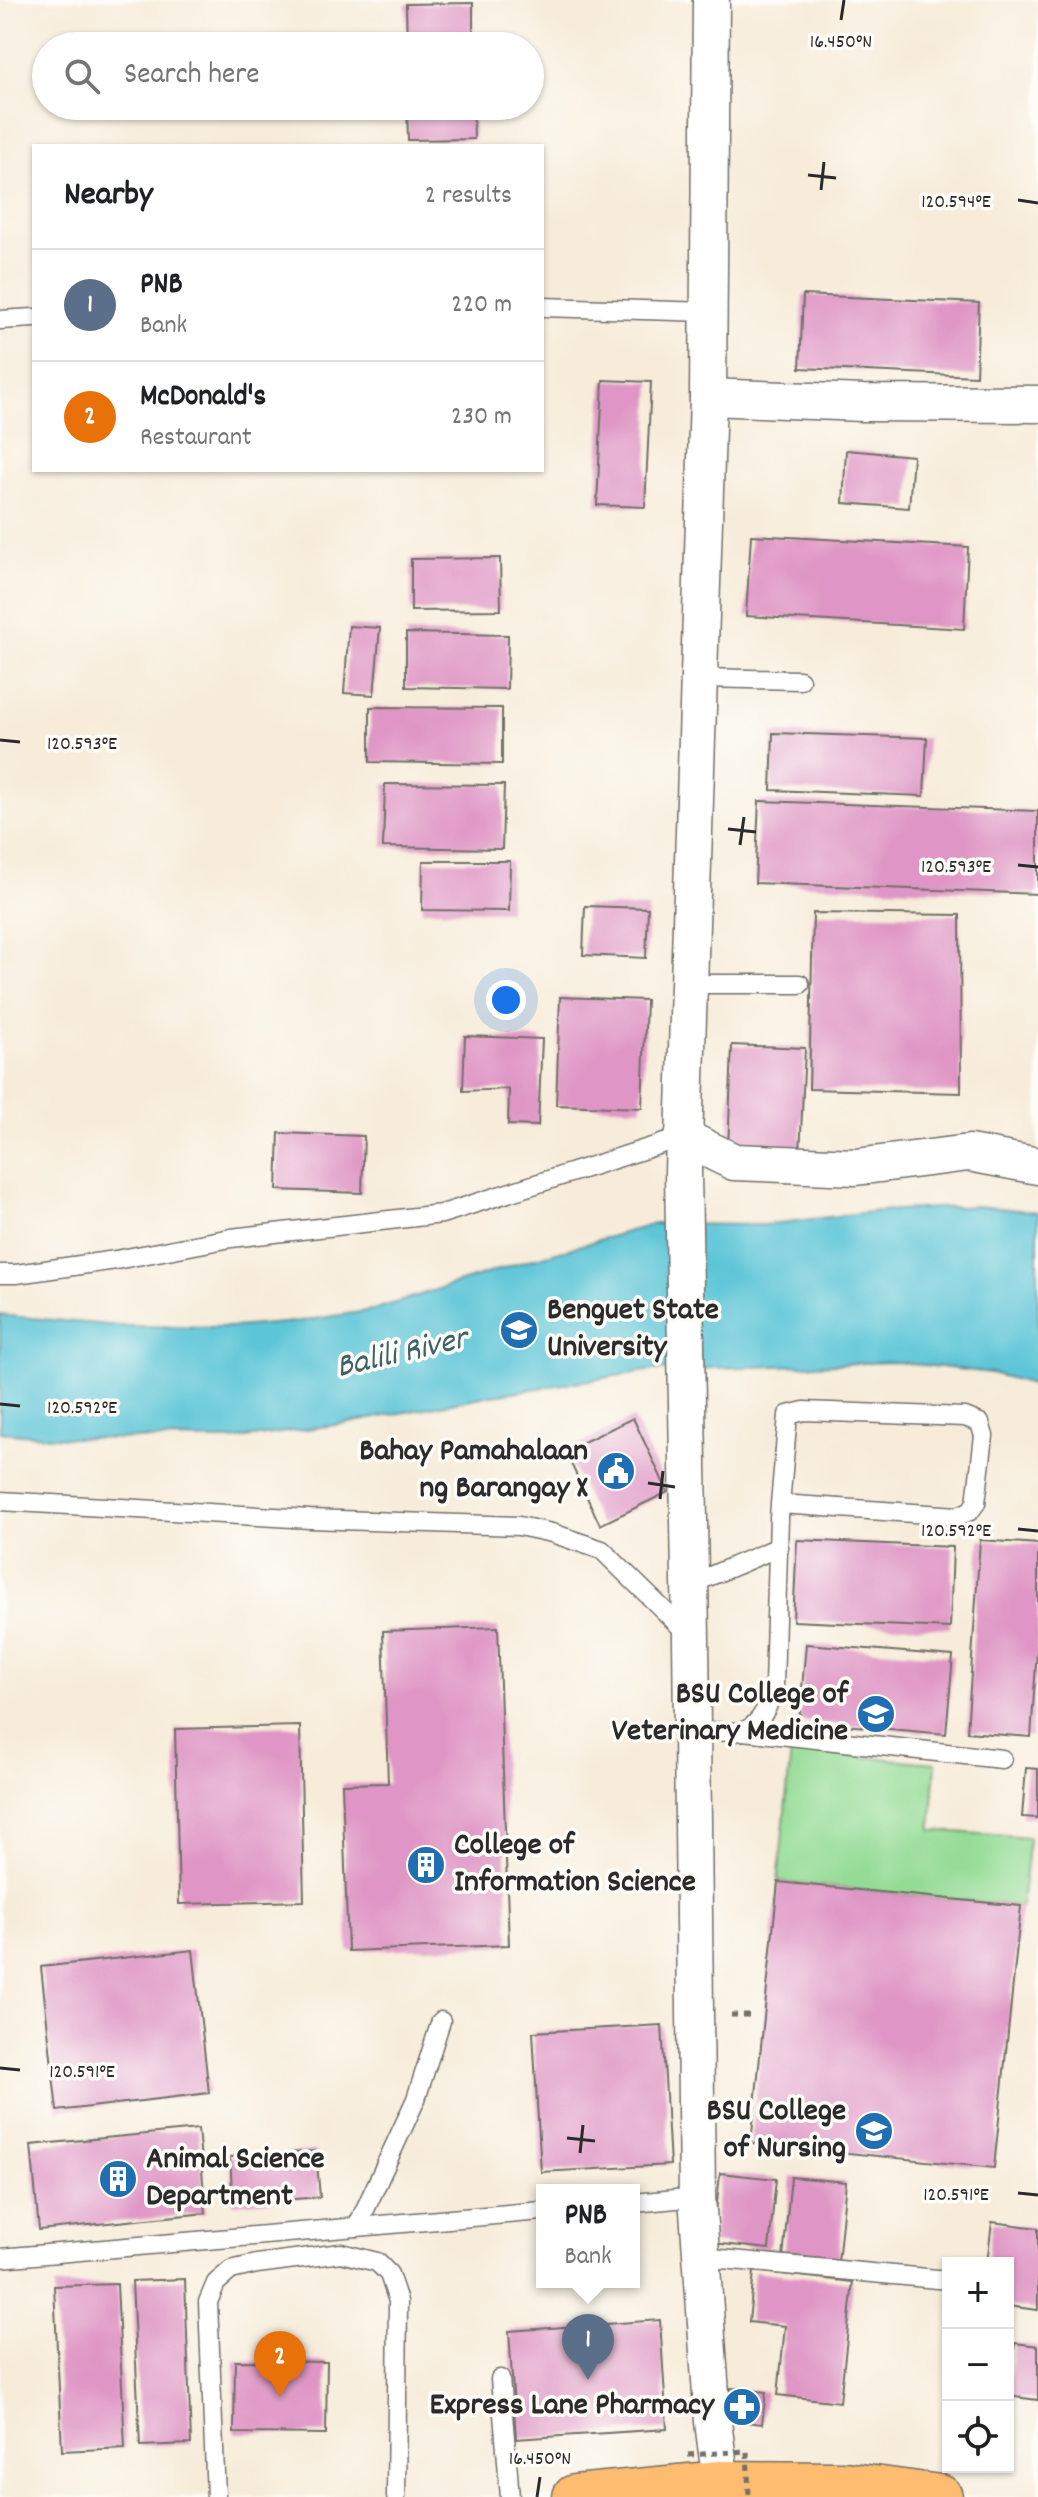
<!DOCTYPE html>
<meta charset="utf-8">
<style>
body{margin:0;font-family:Dekko,sans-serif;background:#f2f2f2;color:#202124}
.controls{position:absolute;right:24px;bottom:24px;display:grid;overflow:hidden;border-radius:0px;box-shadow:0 2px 6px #0004}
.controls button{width:72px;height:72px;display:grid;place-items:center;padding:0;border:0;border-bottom:2px solid #e0e0e0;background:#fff;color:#202124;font:40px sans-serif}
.you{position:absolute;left:506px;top:1000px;width:28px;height:28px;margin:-20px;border:6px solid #fff;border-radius:50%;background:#1a73e8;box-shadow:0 0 0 12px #1a73e833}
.badge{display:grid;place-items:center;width:52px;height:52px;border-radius:50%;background:#2563eb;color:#fff;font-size:26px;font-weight:700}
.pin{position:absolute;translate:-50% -66px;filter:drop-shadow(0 2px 4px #0008)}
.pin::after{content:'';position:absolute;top:42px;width:28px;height:24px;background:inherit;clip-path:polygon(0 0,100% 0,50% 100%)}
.popup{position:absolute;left:536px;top:2184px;width:104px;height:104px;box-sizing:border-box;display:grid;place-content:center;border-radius:0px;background:#fff;filter:drop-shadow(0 2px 6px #0005);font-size:26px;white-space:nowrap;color:#757577}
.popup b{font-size:30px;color:#202124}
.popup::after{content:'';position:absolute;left:50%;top:100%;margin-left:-16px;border:16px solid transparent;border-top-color:#fff}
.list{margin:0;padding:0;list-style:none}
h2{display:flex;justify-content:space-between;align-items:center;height:104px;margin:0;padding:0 32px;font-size:34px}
h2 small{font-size:26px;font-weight:400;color:#757577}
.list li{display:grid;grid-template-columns:52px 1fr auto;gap:24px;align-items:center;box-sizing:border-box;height:112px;padding:0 32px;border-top:2px solid #e0e0e0}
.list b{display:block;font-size:30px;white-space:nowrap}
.list p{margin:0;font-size:26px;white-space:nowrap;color:#757577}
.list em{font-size:26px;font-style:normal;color:#757577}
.icon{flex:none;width:44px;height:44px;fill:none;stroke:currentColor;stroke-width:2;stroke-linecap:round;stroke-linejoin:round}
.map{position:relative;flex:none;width:1038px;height:2497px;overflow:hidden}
.search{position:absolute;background:#fff;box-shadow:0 2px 6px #0004;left:32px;top:32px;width:512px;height:88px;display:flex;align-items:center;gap:20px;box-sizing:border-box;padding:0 28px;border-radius:44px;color:#757577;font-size:30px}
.panel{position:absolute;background:#fff;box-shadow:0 2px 6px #0004;left:32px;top:144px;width:512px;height:328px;border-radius:0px}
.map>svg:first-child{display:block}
.green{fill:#94dc96;stroke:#608460;stroke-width:2}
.water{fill:#5cc5d7;stroke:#447881;stroke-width:2}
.building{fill:#df95c5}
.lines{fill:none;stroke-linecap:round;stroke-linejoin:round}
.lane-casing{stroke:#726f68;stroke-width:21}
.street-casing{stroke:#726f68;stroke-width:39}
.highway-casing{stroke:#726f68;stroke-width:47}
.path{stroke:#726f68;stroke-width:5;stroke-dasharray:6 6;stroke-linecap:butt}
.lane{stroke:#fff;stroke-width:18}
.street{stroke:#fff;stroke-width:36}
.highway{stroke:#fdbc70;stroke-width:44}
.path-bridge{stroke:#726f68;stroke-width:5;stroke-dasharray:6 6;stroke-linecap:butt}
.ticks{fill:none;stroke:#2b2b2b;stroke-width:3}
.labels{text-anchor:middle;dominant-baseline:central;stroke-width:7;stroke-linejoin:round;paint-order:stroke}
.poi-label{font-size:32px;font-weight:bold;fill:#2b2b2b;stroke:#fdfcf7;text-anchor:end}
.water-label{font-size:34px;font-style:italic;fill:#3c6167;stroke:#fdfcf7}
.ticks-label{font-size:20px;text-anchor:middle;fill:#2b2b2b;stroke:#fdfcf7;stroke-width:7;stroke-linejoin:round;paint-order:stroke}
</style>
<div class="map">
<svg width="1038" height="2497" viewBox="0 0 1038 2497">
<rect width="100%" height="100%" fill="#fdfcf7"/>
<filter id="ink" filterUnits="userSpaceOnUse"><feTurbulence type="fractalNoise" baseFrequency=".0125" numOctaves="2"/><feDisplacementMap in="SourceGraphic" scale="16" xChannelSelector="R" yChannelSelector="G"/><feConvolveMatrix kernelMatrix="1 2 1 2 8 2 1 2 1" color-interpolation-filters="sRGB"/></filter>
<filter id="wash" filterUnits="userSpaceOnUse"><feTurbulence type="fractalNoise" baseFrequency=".006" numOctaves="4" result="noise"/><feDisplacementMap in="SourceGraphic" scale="32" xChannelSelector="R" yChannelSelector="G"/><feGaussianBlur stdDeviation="1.8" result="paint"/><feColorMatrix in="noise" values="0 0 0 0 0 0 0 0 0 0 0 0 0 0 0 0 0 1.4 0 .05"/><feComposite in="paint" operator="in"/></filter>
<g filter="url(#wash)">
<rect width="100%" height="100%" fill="#f7ecda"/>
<polygon class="green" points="791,1751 936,1763 931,1830 1029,1838 1021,1906 778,1882"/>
<polygon class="water" points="978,1206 1038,1212 1038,1386 991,1373 897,1362 654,1370 487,1396 355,1422 232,1440 66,1438 0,1432 0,1315 119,1326 234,1327 295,1322 373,1310 529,1260 654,1224 764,1225 878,1211"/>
<g id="blocks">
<g class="building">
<polygon points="473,3 473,46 407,46 406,4"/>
<polygon points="407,106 473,106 474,139 408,140"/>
<polygon points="803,295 979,303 976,376 800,368"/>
<polygon points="603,380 651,382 645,507 597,505"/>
<polygon points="846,450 913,456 909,508 843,503"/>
<polygon points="751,535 968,547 964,629 746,616"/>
<polygon points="500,558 501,610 411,611 411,559"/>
<polygon points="349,626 380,628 374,695 344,693"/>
<polygon points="406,633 508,635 507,689 406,687"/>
<polygon points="370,707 502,708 502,764 370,762"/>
<polygon points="773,733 927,738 924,796 771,790"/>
<polygon points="385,784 504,785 502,849 383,847"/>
<polygon points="759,801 1038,811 1038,894 755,883"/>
<polygon points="423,861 510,861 509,911 422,910"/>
<polygon points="585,906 648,908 646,958 583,955"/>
<polygon points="813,913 960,915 961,1093 809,1089"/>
<polygon points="560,997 646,1000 642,1108 556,1105"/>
<polygon points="465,1036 542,1039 538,1126 508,1125 509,1089 463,1091"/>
<polygon points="732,1045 805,1048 800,1155 728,1152"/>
<polygon points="279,1133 364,1136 362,1193 277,1190"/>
<polygon points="633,1418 668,1492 600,1525 565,1451"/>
<polygon points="797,1540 953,1547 950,1628 793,1621"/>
<polygon points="980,1540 1038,1544 1038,1634 1031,1737 967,1732"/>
<polygon points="498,1627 509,1945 348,1951 342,1784 388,1783 383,1631"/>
<polygon points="806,1644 953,1656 946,1734 799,1721"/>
<polygon points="300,1726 304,1901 179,1904 175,1729"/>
<polygon points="1026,1768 1038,1769 1038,1818 1022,1817"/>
<polygon points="778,1882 1021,1906 994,2168 751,2143"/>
<polygon points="193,1950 209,2093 57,2111 41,1967"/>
<polygon points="662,2025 670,2165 541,2172 533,2032"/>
<polygon points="198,2129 206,2213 39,2230 31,2145"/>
<polygon points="316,2151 320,2197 233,2204 230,2157"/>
<polygon points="720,2173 776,2179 769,2249 713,2243"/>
<polygon points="791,2177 846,2182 838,2263 783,2258"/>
<polygon points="992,2222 1038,2228 1038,2310 1008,2306 1008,2263 987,2263"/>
<polygon points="754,2271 853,2282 840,2402 778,2395 785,2326 749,2322"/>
<polygon points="185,2279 191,2444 140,2446 132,2281"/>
<polygon points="117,2284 125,2448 62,2451 54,2286"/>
<polygon points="660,2320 667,2429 516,2439 509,2331"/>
<polygon points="1015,2343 1038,2346 1038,2400 1008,2396"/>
<polygon points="235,2361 327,2362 326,2434 234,2433"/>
<polygon points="731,2388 766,2392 762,2424 728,2420"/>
</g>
</g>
</g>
<g filter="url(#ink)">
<use href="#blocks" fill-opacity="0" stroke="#726f68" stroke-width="2"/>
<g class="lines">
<g class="lane-casing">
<g id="lane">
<polyline points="542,307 709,312"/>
<polyline points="0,320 34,318"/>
<polyline points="698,678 800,680"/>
<polyline points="688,984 800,984"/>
<polyline points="0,1274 16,1274 116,1260 231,1238 442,1214 683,1137"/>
<polyline points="0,1501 310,1519 519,1526 552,1533 602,1550 689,1635"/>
<polyline points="689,1585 779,1547"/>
<path d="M691,1730C702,1730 734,1734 743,1731C761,1726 771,1701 774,1685L779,1518L780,1504L788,1415L804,1411L965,1417L980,1423L984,1436L976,1503L970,1511L958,1516L780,1504"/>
<polyline points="743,1731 1002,1759"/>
<polyline points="634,2203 697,2197"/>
<polyline points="357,2227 416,2099 441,2021"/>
<polyline points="700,2257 948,2280"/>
<polyline points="0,2258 542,2211"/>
<polyline points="500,2379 510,2497"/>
<polyline points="216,2497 208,2302 216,2283 231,2270 257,2264 341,2253 377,2262 389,2274 398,2301 396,2497"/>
</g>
</g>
<g class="street-casing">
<g id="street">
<polyline points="711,0 708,397 683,1172 691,1637 697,2197 713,2422 721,2483"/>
<polyline points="708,397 863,403 1038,404"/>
<polyline points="683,1137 734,1162 856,1167 969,1153 1038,1166"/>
</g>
</g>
<g class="highway-casing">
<polyline id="highway" points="575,2497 721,2483 844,2484 940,2497"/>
</g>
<polyline class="path" points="731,2015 754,2015"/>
<use href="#lane" class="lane"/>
<use href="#street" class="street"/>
<use href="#highway" class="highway"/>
<polyline class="path-bridge" points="688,2455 747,2451 749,2497"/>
</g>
</g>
<path class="ticks" d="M841,20L844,0M808,175L836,178M821,190L824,162M1018,200L1038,203M0,740L20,742M728,829L756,832M740,845L744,817M1018,865L1038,867M0,1404L20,1406M648,1483L675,1487M660,1499L663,1471M1018,1529L1038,1531M0,2068L20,2070M567,2138L595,2141M580,2153L583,2125M1018,2193L1038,2195M537,2497L540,2477"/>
<defs>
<g id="university-disc" transform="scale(2)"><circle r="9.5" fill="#1f6fb2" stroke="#fdfcf7"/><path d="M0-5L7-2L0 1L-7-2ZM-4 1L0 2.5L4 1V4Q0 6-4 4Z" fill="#fff"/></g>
<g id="civic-disc" transform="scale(2)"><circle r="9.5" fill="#1f6fb2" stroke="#fdfcf7"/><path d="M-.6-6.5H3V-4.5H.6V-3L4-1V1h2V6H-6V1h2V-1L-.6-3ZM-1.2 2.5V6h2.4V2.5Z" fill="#fff"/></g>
<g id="building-disc" transform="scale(2)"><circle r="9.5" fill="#1f6fb2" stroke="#fdfcf7"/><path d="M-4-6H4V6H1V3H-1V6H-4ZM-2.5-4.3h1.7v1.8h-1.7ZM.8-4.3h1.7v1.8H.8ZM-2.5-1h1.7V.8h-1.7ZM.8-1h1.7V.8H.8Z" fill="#fff"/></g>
<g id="pharmacy-disc" transform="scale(2)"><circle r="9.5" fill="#1f6fb2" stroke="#fdfcf7"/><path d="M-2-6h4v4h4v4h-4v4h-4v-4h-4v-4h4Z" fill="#fff"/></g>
</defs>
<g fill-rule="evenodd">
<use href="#university-disc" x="519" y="1330"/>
<use href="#civic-disc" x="616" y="1471"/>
<use href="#university-disc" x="876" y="1714"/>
<use href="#building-disc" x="426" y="1865"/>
<use href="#university-disc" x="874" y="2131"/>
<use href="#building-disc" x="118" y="2179"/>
<use href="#pharmacy-disc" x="742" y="2407"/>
</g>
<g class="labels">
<g class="poi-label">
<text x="547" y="1312" text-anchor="start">Benguet State<tspan x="547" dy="37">University</tspan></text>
<text x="588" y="1453">Bahay Pamahalaan<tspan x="588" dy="37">ng Barangay X</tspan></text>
<text x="848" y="1696">BSU College of<tspan x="848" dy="37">Veterinary Medicine</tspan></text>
<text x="454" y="1847" text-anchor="start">College of<tspan x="454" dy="37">Information Science</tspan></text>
<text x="846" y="2113">BSU College<tspan x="846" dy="37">of Nursing</tspan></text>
<text x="146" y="2161" text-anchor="start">Animal Science<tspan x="146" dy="37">Department</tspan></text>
<text x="714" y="2407">Express Lane Pharmacy</text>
</g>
<g class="water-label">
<text transform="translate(402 1355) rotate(-13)">Balili River</text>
</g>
</g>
<g class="ticks-label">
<text x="841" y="47">16.450°N</text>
<text x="956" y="207">120.594°E</text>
<text x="82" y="749">120.593°E</text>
<text x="956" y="872">120.593°E</text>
<text x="82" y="1413">120.592°E</text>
<text x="956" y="1536">120.592°E</text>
<text x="82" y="2077">120.591°E</text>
<text x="956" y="2200">120.591°E</text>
<text x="540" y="2464">16.450°N</text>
</g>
</svg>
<div class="controls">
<button>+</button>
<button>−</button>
<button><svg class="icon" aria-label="locate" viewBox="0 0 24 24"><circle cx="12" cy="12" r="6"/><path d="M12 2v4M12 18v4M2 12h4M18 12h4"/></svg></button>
</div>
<div class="you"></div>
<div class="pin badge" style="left:588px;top:2380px;background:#5c6f8a">1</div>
<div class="popup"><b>PNB</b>Bank</div>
<div class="pin badge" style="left:280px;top:2397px;background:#e8710a">2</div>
<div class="search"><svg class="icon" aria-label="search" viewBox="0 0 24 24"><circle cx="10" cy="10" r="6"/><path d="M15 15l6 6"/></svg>Search here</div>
<section class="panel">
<h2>Nearby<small>2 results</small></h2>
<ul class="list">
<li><span class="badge" style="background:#5c6f8a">1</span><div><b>PNB</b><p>Bank</p></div><em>220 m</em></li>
<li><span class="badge" style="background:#e8710a">2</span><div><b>McDonald's</b><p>Restaurant</p></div><em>230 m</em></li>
</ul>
</section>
</div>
